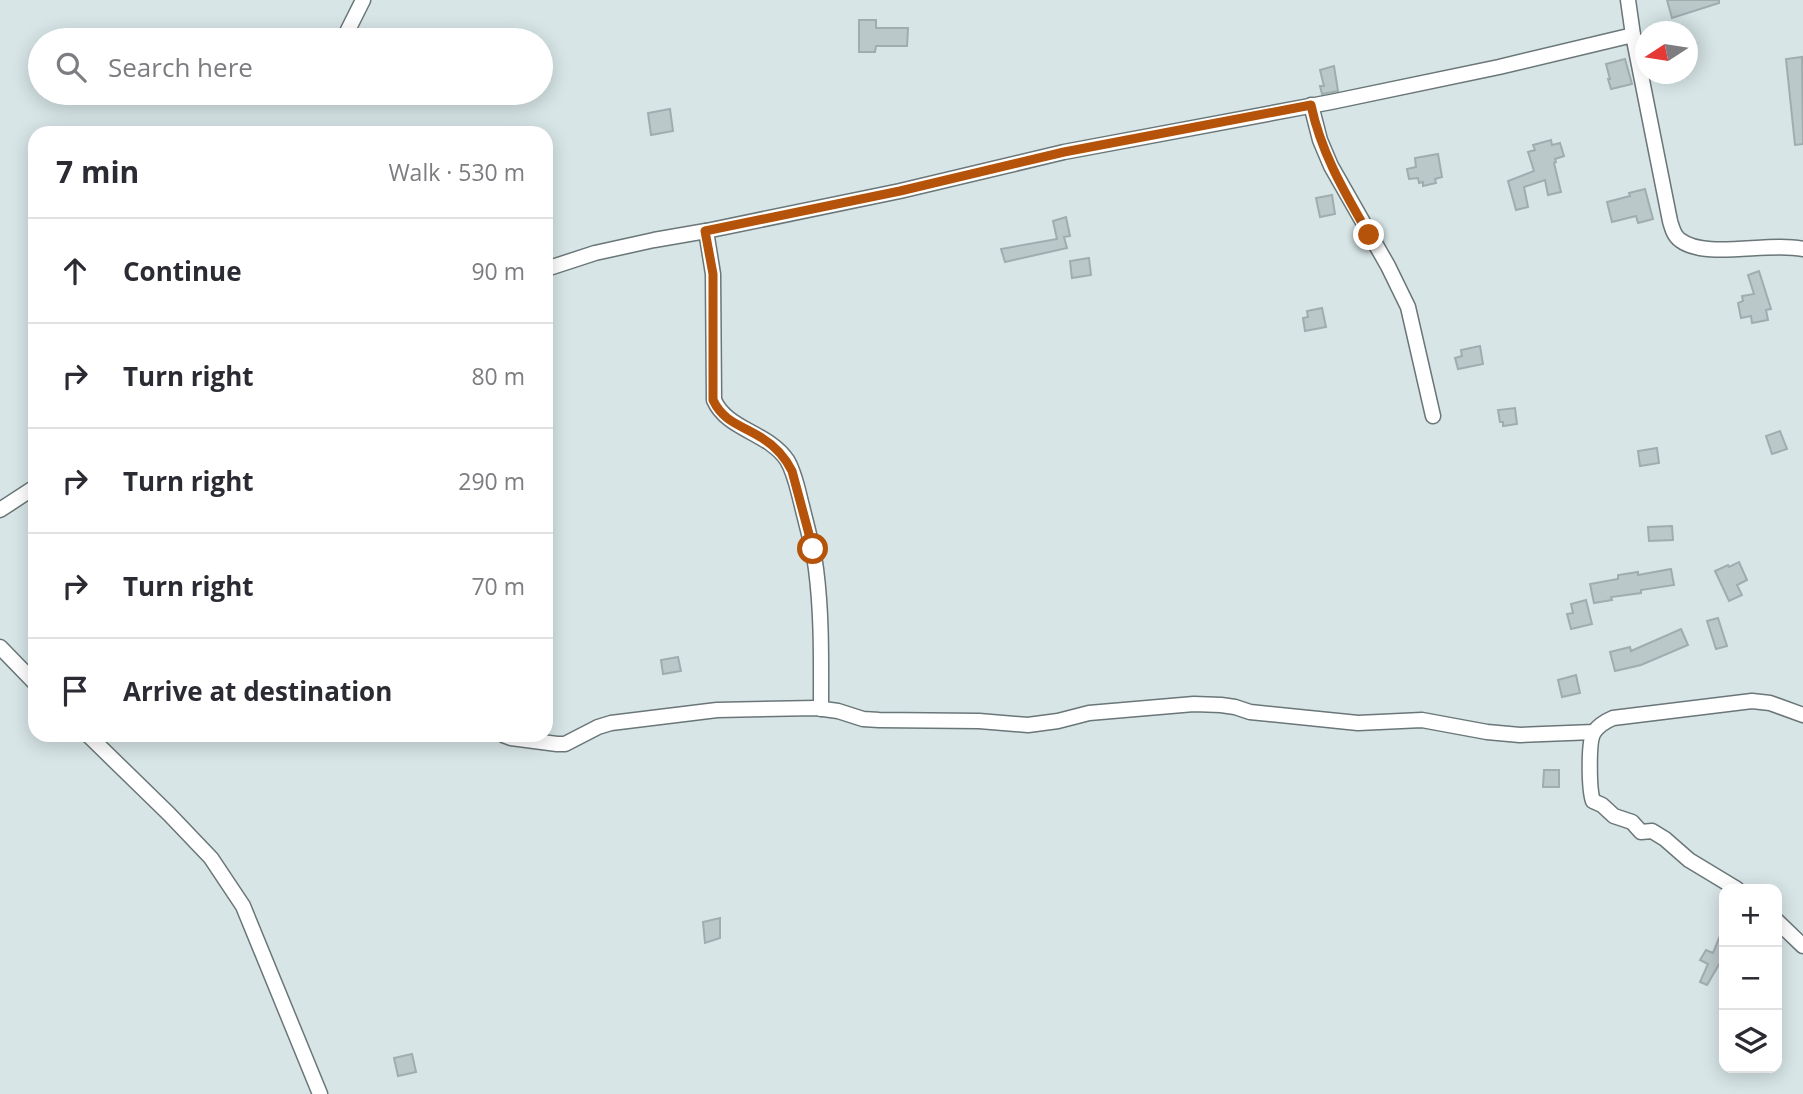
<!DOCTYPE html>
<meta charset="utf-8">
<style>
body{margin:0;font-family:"Open Sans",sans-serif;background:#f2f2f3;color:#2b2b33}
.controls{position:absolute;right:21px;bottom:21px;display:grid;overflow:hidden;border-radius:14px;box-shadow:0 4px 18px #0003}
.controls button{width:63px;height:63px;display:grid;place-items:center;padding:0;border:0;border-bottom:2px solid #e1e1e2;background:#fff;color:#2b2b33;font:35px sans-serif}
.compass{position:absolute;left:1635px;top:21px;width:63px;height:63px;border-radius:50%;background:#fff;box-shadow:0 4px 18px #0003;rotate:258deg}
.stop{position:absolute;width:21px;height:21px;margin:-16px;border:5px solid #b45309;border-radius:50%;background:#fff}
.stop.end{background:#b45309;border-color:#fff;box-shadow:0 2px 7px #0008}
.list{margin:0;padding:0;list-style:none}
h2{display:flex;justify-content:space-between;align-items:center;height:91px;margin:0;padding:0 28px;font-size:30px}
h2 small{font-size:23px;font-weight:400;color:#7c7c81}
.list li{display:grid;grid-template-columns:46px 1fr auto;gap:21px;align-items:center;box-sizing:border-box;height:105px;padding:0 28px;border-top:2px solid #e1e1e2}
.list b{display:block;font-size:26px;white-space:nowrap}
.list em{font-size:23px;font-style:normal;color:#7c7c81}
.icon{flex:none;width:38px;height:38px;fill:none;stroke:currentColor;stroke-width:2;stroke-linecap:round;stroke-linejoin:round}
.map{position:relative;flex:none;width:1803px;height:1094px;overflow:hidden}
.search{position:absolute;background:#fff;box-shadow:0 4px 18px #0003;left:28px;top:28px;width:525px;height:77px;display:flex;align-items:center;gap:18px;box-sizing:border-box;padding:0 24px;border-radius:38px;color:#7c7c81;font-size:26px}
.panel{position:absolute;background:#fff;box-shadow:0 4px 18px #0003;left:28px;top:126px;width:525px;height:616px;border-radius:21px}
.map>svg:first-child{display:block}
.building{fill:#bac8ca;stroke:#a0adaf;stroke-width:2}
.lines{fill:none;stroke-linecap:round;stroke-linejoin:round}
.street-casing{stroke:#6a7678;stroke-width:17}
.street{stroke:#fff;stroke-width:14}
.route{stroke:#b45309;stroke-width:9}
</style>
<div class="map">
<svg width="1803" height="1094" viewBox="0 0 1803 1094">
<rect width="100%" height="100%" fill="#d7e5e7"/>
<g class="building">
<polygon points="1667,0 1719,0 1719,3 1672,18"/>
<polygon points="859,20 876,20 876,28 908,28 907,46 876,46 875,52 859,52"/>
<polygon points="1802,57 1803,144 1795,145 1786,59"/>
<polygon points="1625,59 1632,84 1611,89 1608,79 1610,79 1606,64"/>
<polygon points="1334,66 1338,91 1322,94 1320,86 1324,86 1320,70"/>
<polygon points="670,109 673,131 651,135 648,113"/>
<polygon points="1551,140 1552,145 1560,143 1564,156 1555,159 1556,162 1554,163 1561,192 1548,195 1545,180 1524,187 1528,207 1516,210 1508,181 1534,171 1528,152 1535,150 1533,145"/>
<polygon points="1438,154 1442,177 1435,179 1436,183 1423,186 1423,182 1419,183 1418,178 1409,179 1407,169 1416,167 1415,158"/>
<polygon points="1645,189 1653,219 1638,223 1636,216 1612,222 1607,202 1630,196 1629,193"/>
<polygon points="1332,195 1335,214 1320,217 1316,198"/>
<polygon points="1066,217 1070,236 1064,237 1067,248 1005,262 1001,249 1057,239 1053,221"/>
<polygon points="1089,258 1091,275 1072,278 1070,261"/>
<polygon points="1759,271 1771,309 1766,310 1768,320 1752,323 1751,316 1741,318 1738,303 1743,301 1742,296 1754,294 1748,275"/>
<polygon points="1322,308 1326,327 1305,331 1303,318 1308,317 1307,311"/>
<polygon points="1480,346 1483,364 1458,369 1455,358 1462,356 1461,350"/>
<polygon points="1515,408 1517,424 1503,426 1503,422 1500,422 1498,410"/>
<polygon points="1780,431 1787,449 1772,454 1766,436"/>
<polygon points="1657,448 1659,463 1640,466 1638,451"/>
<polygon points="1672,526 1673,540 1649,541 1648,527"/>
<polygon points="1739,562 1747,580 1737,585 1742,595 1729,601 1715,571 1728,565 1729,567"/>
<polygon points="1671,569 1674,585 1641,590 1641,593 1611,597 1612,600 1594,603 1590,584 1618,579 1618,575 1638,572 1638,575"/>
<polygon points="1586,600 1592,624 1571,629 1567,614 1573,613 1571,604"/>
<polygon points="1718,618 1727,646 1716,649 1707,621"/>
<polygon points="1681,629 1688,645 1641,665 1615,671 1610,652 1630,647 1631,651"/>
<polygon points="678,657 681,671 663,674 661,660"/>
<polygon points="1576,675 1580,693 1562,697 1558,680"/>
<polygon points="1544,770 1559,770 1559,787 1543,787"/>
<polygon points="720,918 720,938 705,943 703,922"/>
<polygon points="1724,926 1724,956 1707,985 1700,982 1708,964 1700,960 1706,950 1713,953"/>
<polygon points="412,1054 416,1072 398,1076 394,1058"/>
</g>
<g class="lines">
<g class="street-casing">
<g id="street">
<path d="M1633,35L1670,221C1672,228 1674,236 1680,240C1705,260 1770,241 1803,249"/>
<polyline points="343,40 363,0"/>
<polyline points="1311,105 1320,140 1331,166 1388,266 1408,307 1433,416"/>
<path d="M706,231L713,274L714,400C727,430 768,432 787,460C795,473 798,491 802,506C807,527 813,547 816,569C822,615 821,662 821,709"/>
<polyline points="546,269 595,253 654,240 706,231 900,191 1064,152 1331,102 1499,67 1633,35 1628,0"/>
<polyline points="0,510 35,487"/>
<polyline points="0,647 35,683"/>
<polyline points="88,735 169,814 211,858 243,906 320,1094"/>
<polyline points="503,735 511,738 557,744 565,744 598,727 611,723 717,710 816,708 838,711 863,719 879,720 979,721 1028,725 1058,721 1089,713 1194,704 1221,705 1235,707 1250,712 1358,723 1422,720 1487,732 1520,735 1594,732"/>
<path d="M1737,889L1689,860L1665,839L1652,831L1641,832L1632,822L1614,816L1602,805L1593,801C1589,790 1588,741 1594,732C1599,725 1606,721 1613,718L1752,701L1770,703L1803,715"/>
<polyline points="1777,921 1803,946"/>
</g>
</g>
<use href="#street" class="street"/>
</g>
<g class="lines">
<path class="route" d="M813,549L792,471C785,457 775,446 762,438C742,425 724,423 713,400V274L705,231L900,191L1064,152L1311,105C1321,153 1345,193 1369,235"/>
</g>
</svg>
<div class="controls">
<button>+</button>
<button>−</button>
<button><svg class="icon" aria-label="layers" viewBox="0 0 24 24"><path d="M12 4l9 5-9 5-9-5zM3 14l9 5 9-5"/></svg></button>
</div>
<svg class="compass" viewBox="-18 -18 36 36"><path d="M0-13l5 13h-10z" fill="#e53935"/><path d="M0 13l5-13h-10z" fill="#7c7c81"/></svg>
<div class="stop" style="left:813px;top:549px"></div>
<div class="stop end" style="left:1369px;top:235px"></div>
<div class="search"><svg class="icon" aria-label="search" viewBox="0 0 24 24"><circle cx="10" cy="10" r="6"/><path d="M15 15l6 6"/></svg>Search here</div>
<section class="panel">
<h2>7 min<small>Walk · 530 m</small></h2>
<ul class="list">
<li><svg class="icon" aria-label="ahead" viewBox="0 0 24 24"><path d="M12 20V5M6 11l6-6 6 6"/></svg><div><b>Continue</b></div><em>90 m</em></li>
<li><svg class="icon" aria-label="right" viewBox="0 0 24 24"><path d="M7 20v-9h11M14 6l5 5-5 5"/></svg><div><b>Turn right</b></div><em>80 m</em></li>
<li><svg class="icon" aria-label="right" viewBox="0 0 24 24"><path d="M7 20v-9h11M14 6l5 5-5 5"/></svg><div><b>Turn right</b></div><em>290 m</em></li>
<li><svg class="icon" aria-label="right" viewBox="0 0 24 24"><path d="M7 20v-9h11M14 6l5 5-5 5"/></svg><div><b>Turn right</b></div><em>70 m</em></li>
<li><svg class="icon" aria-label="arrive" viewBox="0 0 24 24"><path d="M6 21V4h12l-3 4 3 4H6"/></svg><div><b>Arrive at destination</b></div></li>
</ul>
</section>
</div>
